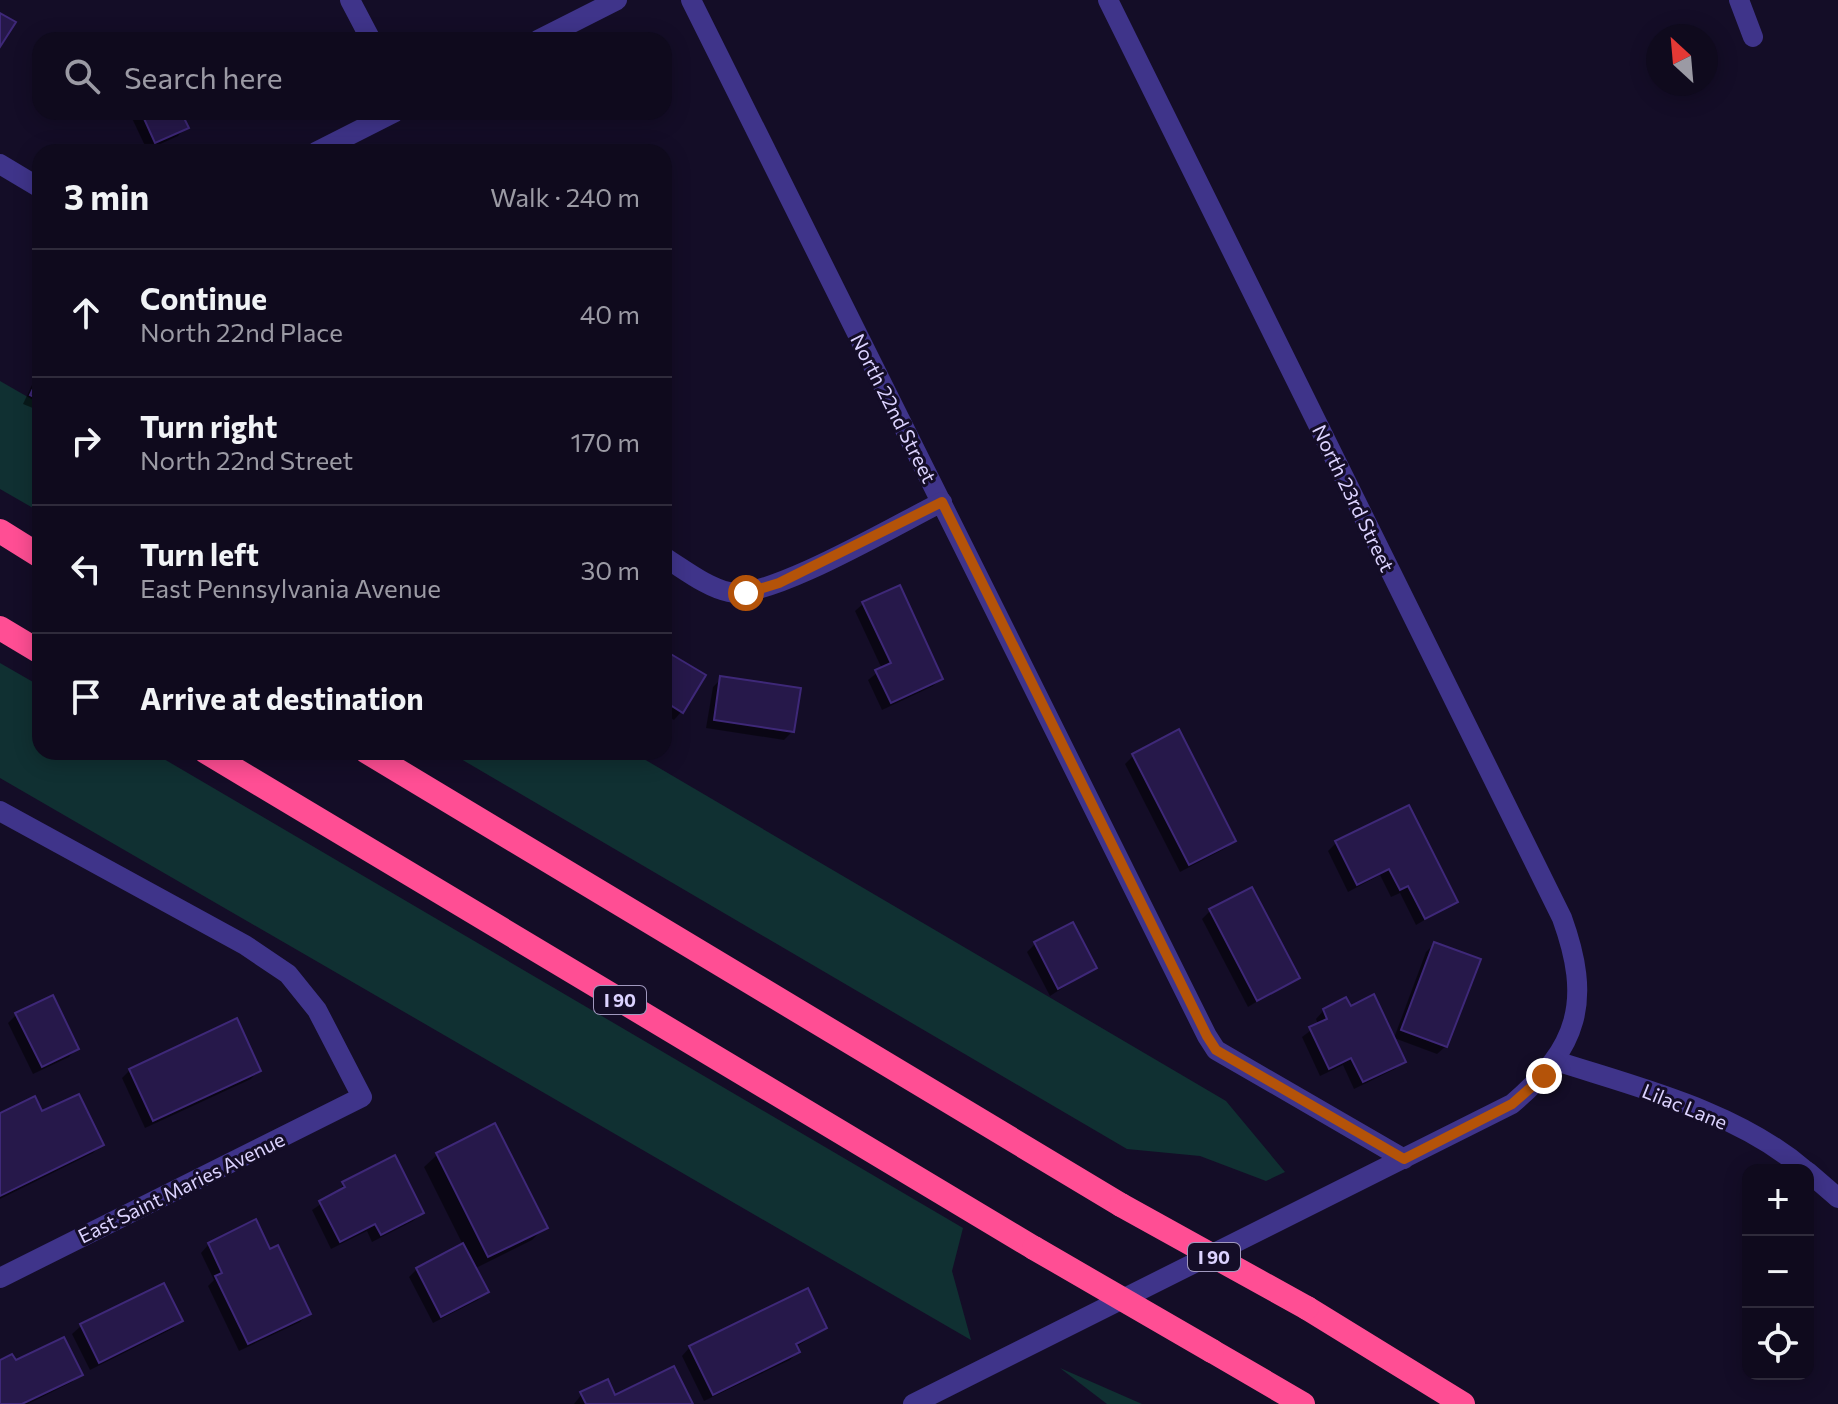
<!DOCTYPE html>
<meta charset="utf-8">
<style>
body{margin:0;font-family:Commissioner,sans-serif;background:#181326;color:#f1f3f6}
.controls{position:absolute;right:24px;bottom:24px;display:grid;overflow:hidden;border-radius:16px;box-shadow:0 4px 20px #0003}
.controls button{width:72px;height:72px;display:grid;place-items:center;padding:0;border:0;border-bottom:2px solid #2f2b3b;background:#0f0a1d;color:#f1f3f6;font:40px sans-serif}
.compass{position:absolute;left:1646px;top:24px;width:72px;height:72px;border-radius:50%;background:#0f0a1d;box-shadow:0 4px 20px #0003;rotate:334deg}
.stop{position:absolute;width:24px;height:24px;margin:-18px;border:6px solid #b45309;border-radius:50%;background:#fff}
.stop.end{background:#b45309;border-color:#fff;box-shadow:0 2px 8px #0008}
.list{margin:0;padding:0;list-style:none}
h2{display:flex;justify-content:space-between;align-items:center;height:104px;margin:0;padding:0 32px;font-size:34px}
h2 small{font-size:26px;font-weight:400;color:#9b9aa4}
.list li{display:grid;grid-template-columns:52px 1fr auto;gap:24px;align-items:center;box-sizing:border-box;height:128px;padding:0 32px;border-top:2px solid #2f2b3b}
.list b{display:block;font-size:30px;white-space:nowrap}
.list p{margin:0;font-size:26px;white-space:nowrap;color:#9b9aa4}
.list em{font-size:26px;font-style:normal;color:#9b9aa4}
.icon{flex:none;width:44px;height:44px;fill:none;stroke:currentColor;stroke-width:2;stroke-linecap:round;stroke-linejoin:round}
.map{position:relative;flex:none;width:1838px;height:1404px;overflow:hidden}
.search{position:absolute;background:#0f0a1d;box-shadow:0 4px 20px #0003;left:32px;top:32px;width:640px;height:88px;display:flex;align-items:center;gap:20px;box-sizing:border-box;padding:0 28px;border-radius:24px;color:#9b9aa4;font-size:30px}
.panel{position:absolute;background:#0f0a1d;box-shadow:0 4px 20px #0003;left:32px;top:144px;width:640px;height:616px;border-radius:24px}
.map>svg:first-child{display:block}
.green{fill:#103032}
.shadow{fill:#0007}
.building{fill:#26184a;stroke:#3e2878;stroke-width:2}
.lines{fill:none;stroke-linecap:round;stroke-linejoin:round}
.minor{stroke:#3f348a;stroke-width:20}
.motorway{stroke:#ff4e94;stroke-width:24}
.motorway-bridge{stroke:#ff4e94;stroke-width:24}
.route{stroke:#b45309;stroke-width:10}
.labels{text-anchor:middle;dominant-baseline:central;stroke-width:6;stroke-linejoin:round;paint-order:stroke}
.shield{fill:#140d27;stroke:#a098be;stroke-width:2}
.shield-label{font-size:18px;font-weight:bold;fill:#dcd3ff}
.street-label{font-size:20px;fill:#dcd3ff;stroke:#140d27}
</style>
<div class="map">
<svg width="1838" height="1404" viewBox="0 0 1838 1404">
<rect width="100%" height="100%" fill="#140d27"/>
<g class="green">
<polygon points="0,381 40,404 40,512 0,489"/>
<polygon points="0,663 40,686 40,752 152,752 963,1228 952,1271 971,1340 0,778"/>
<polygon points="449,752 632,752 1226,1101 1285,1172 1266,1181 1200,1156 1127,1149"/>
<polygon points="1060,1368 1142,1404 1107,1404"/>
</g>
<g class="shadow">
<polygon points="129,112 179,112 186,127 178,136 147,150"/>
<polygon points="40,368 40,411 23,404"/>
<polygon points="864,603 941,678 933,686 882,710 868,680 882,669 855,611"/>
<polygon points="664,652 682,711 674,720 664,714"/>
<polygon points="721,679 792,732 784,740 706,728 713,687"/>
<polygon points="1178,732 1234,840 1226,848 1180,872 1125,764 1133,756"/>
<polygon points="1336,843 1455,902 1416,925 1400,893 1391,897 1380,875 1348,892 1328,851"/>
<polygon points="1210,911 1297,977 1248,1007 1202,919"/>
<polygon points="1035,944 1094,968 1050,996 1027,952"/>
<polygon points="1434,944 1446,1046 1437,1054 1394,1038 1426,952"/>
<polygon points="1350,1008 1403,1061 1395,1069 1354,1089 1343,1065 1320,1076 1302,1037 1318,1025 1316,1019 1324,1010"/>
<polygon points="16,1015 77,1048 69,1057 33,1074 8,1023"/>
<polygon points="130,1070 259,1070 251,1079 145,1128 122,1078"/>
<polygon points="41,1113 101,1145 93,1153 0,1199 0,1115"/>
<polygon points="437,1155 545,1227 532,1240 474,1269 486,1292 478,1300 433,1323 409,1277 417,1269 463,1245 424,1167"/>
<polygon points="344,1184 422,1213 413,1221 372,1242 367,1231 331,1249 312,1210 336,1194"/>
<polygon points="209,1244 269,1252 309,1313 300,1322 239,1351 208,1286 214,1280 201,1253"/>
<polygon points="163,1285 181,1321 172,1329 90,1370 72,1334 81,1326"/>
<polygon points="825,1328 796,1347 798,1352 790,1360 704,1401 682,1356 690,1347"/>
<polygon points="0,1362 15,1363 80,1374 72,1382 28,1404 0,1404"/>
<polygon points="582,1394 614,1397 691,1404 574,1404"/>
</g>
<g class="building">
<polygon points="0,13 16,22 0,47"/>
<polygon points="141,112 181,112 189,128 155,143"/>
<polygon points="40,374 40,400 30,395"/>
<polygon points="900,585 943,679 891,703 875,670 891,663 862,602"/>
<polygon points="664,650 706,675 683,713 664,701"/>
<polygon points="720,676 801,688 794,732 714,720"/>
<polygon points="1179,729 1236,841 1189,865 1132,754"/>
<polygon points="1409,805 1458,902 1425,919 1408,886 1400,890 1389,869 1357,885 1335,841"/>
<polygon points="1252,887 1300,978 1257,1001 1209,909"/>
<polygon points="1073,922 1097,968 1058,989 1034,942"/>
<polygon points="1434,942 1481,959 1447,1047 1401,1030"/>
<polygon points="1374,994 1406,1062 1363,1082 1351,1058 1329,1069 1309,1027 1327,1019 1323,1009 1346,997 1351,1006"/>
<polygon points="53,995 79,1049 42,1067 15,1013"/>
<polygon points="237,1018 261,1071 153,1121 129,1069"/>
<polygon points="79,1094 104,1145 0,1196 0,1113 35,1096 42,1111"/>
<polygon points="495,1123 548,1228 488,1257 436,1153"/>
<polygon points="395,1155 424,1213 381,1235 375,1224 340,1242 319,1201 345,1187 342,1182"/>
<polygon points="256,1219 270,1249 278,1245 311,1314 248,1344 215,1276 222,1273 208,1243"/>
<polygon points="463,1243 489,1292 441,1317 416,1268"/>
<polygon points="164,1283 183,1321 99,1363 80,1324"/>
<polygon points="808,1288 827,1328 796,1344 800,1352 713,1395 689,1346"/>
<polygon points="64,1337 83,1375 22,1404 0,1404 0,1360 12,1354 16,1360"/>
<polygon points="674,1366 693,1404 586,1404 580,1392 608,1379 615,1395"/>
</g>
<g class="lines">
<g class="minor">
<polyline points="350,0 371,40"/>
<polyline points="691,0 1207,1036 1216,1050 1404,1159"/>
<polyline points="1739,0 1753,37"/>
<polyline points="538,40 617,0"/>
<polyline points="316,152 395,112"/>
<polyline points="0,164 40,188"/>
<path d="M664,557C684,569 706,587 729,592C768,601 901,522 942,502"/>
<polyline points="0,811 245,945 288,974 317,1010 362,1097 0,1278"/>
<path d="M1556,1061C1640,1088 1736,1111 1805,1170"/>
<polyline points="1808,1172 1838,1198"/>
<path d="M913,1404L1512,1104C1579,1047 1592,1001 1562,918L1108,0"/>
</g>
<g class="motorway">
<polyline points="0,531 40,556"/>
<polyline points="0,628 40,652"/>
<polyline points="206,752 1034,1248"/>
<polyline points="367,752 1121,1205"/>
<polyline points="1307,1308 1463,1404"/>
<polyline points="1212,1351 1303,1404"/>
</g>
<g class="motorway-bridge">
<polyline points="1121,1205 1307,1308"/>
<polyline points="1034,1248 1212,1351"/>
</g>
</g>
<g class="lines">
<polyline class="route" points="746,593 779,583 942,502 1207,1036 1216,1050 1404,1159 1512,1104 1544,1076"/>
</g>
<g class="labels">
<g class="shield">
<rect x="594" y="986" width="52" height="28" rx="6"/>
<rect x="1188" y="1243" width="52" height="28" rx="6"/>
</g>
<g class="shield-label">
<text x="620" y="1000">I 90</text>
<text x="1214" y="1257">I 90</text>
</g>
<g class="street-label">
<text transform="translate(894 408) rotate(63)">North 22nd Street</text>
<text transform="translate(1354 498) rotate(64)">North 23rd Street</text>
<text transform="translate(1685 1106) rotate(22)">Lilac Lane</text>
<text transform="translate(181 1187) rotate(-26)">East Saint Maries Avenue</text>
</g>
</g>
</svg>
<div class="controls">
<button>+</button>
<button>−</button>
<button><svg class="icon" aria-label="locate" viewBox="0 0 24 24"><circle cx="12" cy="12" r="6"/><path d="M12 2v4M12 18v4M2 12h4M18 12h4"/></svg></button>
</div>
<svg class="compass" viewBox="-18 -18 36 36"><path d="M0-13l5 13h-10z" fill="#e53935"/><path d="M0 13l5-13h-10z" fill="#9b9aa4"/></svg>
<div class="stop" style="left:746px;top:593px"></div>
<div class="stop end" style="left:1544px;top:1076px"></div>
<div class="search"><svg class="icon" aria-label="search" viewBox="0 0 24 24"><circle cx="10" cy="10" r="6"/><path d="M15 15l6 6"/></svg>Search here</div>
<section class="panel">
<h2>3 min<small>Walk · 240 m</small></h2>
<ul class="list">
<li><svg class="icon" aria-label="ahead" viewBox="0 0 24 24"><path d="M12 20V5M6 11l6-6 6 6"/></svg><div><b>Continue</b><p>North 22nd Place</p></div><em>40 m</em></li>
<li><svg class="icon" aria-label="right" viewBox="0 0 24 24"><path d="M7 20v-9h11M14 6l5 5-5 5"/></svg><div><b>Turn right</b><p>North 22nd Street</p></div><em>170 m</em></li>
<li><svg class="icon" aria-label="left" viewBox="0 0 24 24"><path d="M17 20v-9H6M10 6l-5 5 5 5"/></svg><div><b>Turn left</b><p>East Pennsylvania Avenue</p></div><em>30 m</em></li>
<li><svg class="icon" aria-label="arrive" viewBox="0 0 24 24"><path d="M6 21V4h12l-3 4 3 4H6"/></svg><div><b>Arrive at destination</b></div></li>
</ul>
</section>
</div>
